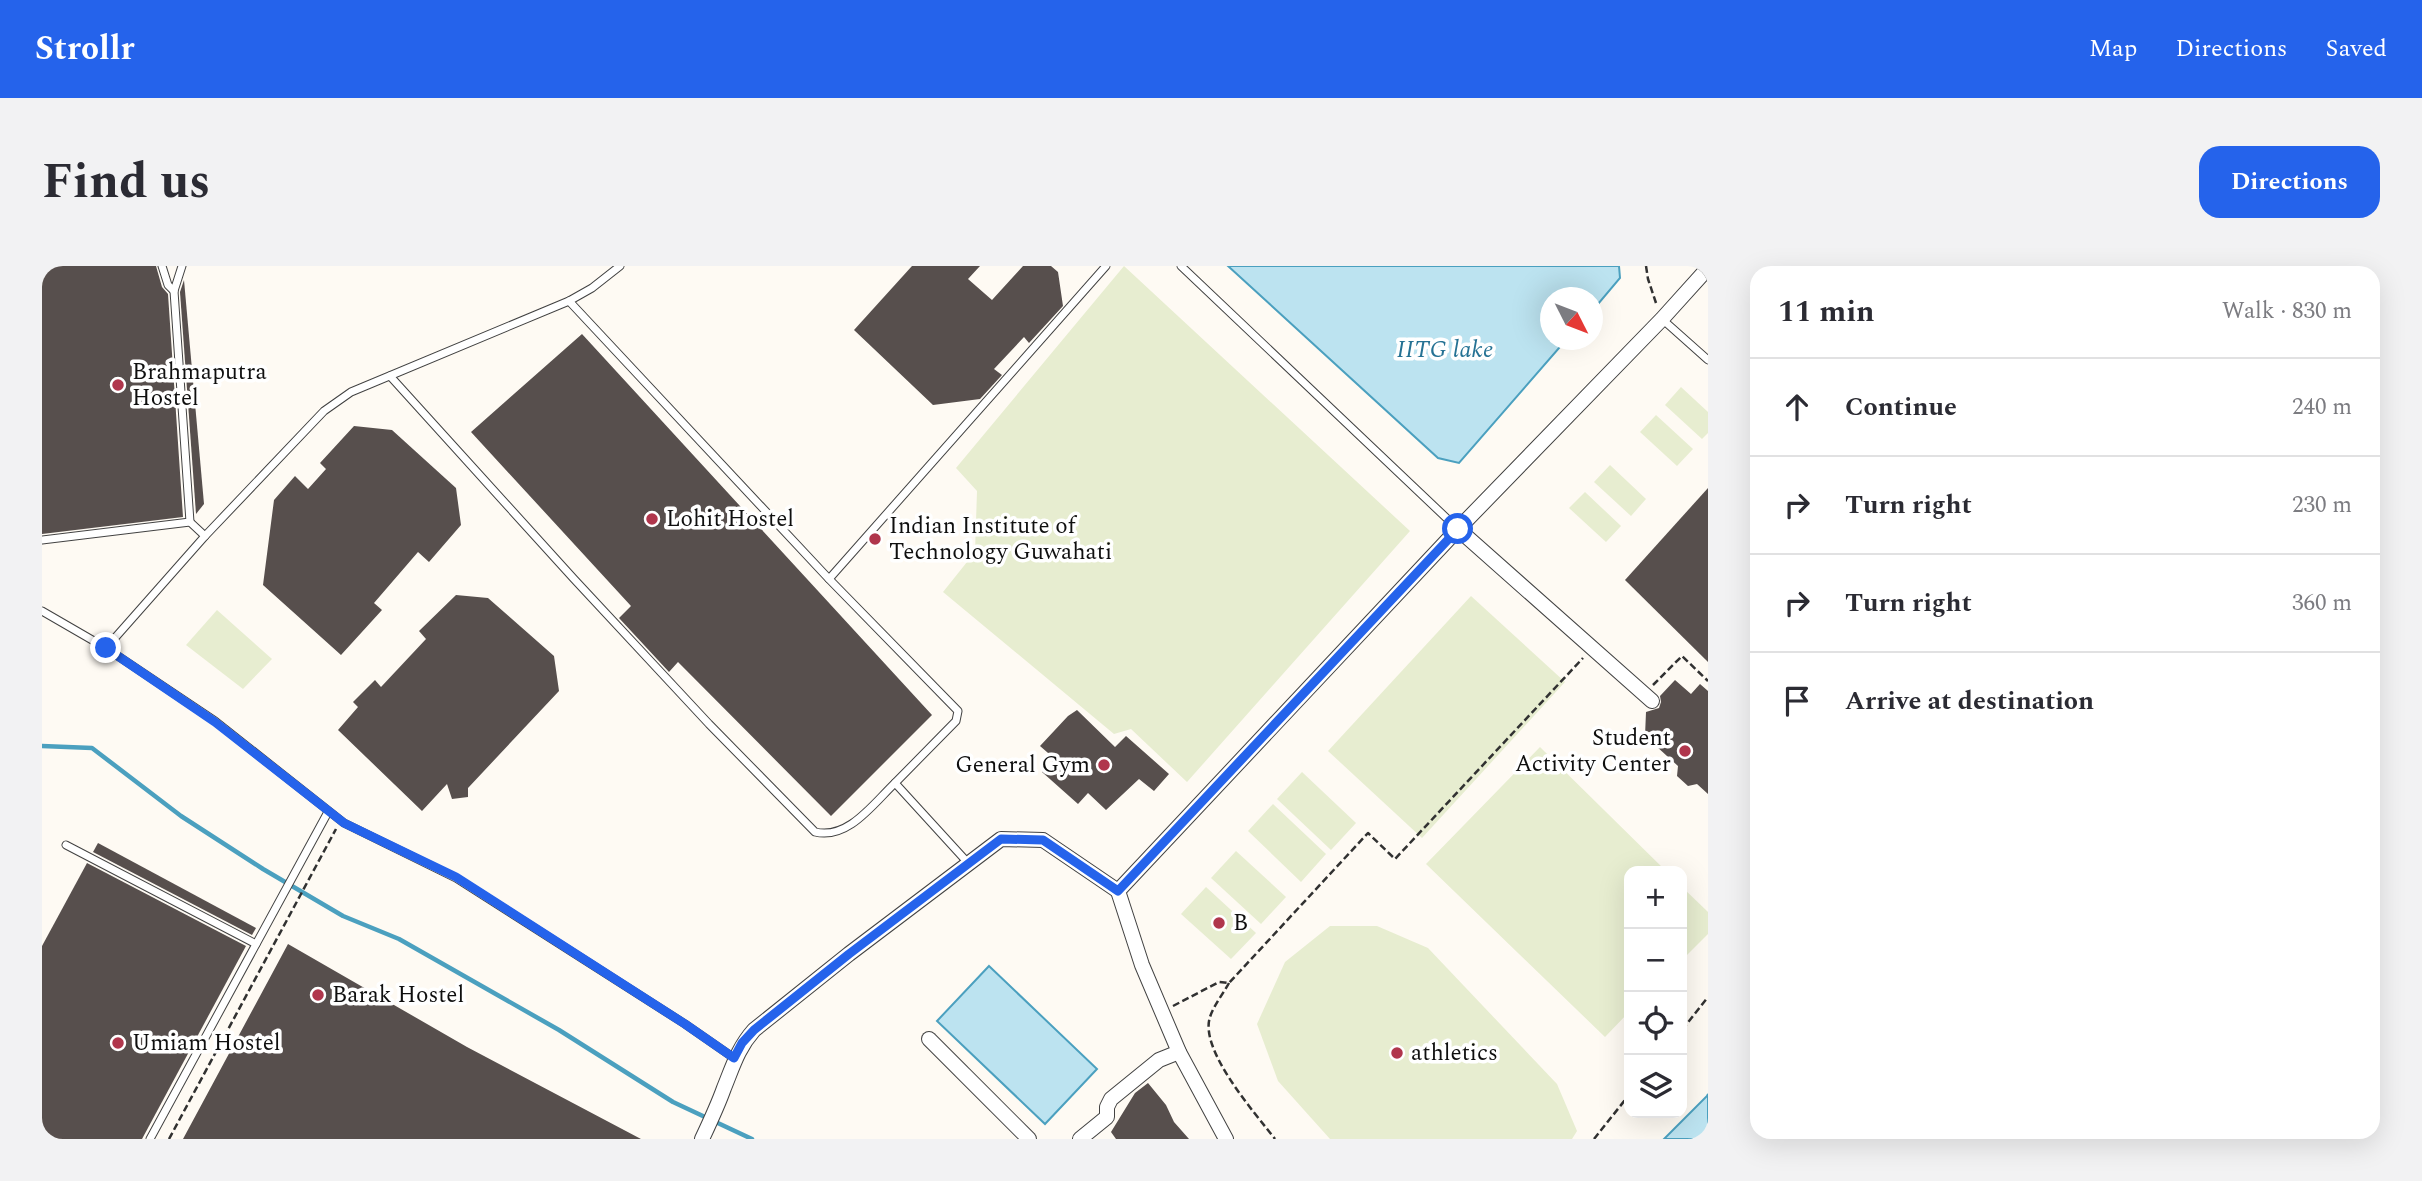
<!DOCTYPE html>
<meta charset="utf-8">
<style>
body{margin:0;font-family:Spectral,serif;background:#f2f2f3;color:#2b2b33}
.controls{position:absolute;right:21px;bottom:21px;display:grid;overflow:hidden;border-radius:14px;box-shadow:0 7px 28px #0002}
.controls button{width:63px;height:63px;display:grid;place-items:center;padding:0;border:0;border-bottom:2px solid #e1e1e2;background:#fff;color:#2b2b33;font:35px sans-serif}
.compass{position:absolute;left:1498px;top:21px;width:63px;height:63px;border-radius:50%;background:#fff;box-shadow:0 7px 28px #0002;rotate:132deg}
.stop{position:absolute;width:21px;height:21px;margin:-16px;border:5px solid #2563eb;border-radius:50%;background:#fff}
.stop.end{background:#2563eb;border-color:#fff;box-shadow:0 2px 7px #0008}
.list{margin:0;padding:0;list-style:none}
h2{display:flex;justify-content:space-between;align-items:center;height:91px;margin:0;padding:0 28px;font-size:30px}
h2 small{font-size:23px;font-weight:400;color:#7c7c81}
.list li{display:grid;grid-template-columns:46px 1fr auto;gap:21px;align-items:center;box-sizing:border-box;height:98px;padding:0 28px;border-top:2px solid #e1e1e2}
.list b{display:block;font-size:26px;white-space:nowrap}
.list em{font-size:23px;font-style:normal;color:#7c7c81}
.icon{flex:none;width:38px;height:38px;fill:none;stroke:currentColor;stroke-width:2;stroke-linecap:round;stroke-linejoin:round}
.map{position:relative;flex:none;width:1666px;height:873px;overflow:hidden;border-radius:21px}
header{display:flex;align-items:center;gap:42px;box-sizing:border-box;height:98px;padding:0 35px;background:#2563eb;color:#fff}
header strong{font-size:33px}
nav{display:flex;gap:38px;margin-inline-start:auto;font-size:24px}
.intro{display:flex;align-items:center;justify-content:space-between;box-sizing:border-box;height:168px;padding:0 42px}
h1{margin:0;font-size:49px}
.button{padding:18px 32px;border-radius:21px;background:#2563eb;color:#fff;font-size:24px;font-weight:700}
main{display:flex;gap:42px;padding:0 42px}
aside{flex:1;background:#fff;border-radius:21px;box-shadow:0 7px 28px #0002}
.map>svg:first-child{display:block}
.pitch{fill:#e7edd0}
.water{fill:#bce3f0;stroke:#4ba0bf;stroke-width:2}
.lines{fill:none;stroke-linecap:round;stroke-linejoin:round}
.stream{stroke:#4ba0bf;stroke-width:4.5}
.building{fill:#574f4d}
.lane-casing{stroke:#424242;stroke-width:9}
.street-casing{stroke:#424242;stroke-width:16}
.path{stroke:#313131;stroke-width:2.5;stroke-dasharray:7 3.5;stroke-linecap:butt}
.lane{stroke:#fff;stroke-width:7}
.street{stroke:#fff;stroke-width:14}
.route{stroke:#2563eb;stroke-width:9}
.poi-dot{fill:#b0364c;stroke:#fff;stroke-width:2.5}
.labels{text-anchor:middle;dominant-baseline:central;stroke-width:7;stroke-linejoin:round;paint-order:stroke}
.poi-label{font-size:23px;fill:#0f0f0f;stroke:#fff;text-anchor:start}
.water-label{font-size:24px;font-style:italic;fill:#257294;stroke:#fff}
</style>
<header>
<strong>Strollr</strong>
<nav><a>Map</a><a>Directions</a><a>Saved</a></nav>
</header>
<div class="intro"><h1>Find us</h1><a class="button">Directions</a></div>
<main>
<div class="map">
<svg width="1666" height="873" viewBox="0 0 1666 873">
<rect width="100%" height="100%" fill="#fefaf3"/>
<g class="pitch">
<polygon points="1082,0 1368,265 1145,516 1089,463 1072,468 901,326 933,286 935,225 914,202"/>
<polygon points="1639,121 1666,146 1666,167 1660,173 1623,139"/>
<polygon points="1614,149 1651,183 1635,200 1598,166"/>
<polygon points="1568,199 1604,233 1589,250 1552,216"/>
<polygon points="1543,226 1579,260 1564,276 1527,242"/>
<polygon points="1429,330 1523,416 1380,572 1286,485"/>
<polygon points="175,344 230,393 201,423 144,379"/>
<polygon points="1498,481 1624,605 1587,605 1587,746 1563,771 1384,598"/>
<polygon points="1260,506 1314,557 1289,584 1235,533"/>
<polygon points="1231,538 1284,588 1259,616 1206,565"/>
<polygon points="1194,585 1244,631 1219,658 1169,612"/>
<polygon points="1164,621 1214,667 1189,693 1139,648"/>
<polygon points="1640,621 1666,646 1666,668 1640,694"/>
<polygon points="1288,660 1335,660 1386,682 1515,818 1535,865 1530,873 1288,873 1236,815 1215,758 1243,696"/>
</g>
<g class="water">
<polygon points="1186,0 1577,0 1578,12 1551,44 1550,32 1508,32 1508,74 1524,74 1417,197 1396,192"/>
<polygon points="947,700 1055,803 1003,858 895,755"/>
<polygon points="1666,828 1666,873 1622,873 1665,830"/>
</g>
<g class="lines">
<polyline class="stream" points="0,480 50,482 139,550 221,603 301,650 357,673 517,764 631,836 710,873"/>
</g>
<g class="building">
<polygon points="0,0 114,0 120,21 126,28 141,251 0,268"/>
<polygon points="870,0 938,0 926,13 950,34 981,0 1009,0 1016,6 1021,40 987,77 982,71 952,103 960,109 938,133 891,139 812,64"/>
<polygon points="142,14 162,238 154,248 138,26"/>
<polygon points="540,68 890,449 789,550 636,396 627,406 577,352 589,340 429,166"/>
<polygon points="312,160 350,164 414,222 419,259 387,296 376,286 332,337 340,344 299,389 221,319 232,234 253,210 266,223 284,203 278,197"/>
<polygon points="1666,222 1666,396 1583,314"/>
<polygon points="414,329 446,332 512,390 517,425 426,522 426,531 410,533 405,518 380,545 296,464 316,441 311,436 333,414 339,421 384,373 377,365"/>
<polygon points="1633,414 1649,428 1658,418 1666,425 1666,528 1655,518 1646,520 1635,510 1636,500 1603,470 1604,446 1617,442 1619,436 1618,430"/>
<polygon points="1035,444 1073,481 1084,470 1127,508 1112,525 1097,513 1064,544 1046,527 1036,538 1000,506 1013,493 998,480 1026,450"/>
<polygon points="56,577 214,662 210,669 51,586"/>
<polygon points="45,597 204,680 100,873 0,873 0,680"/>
<polygon points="246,678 425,781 599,873 141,873"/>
<polygon points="1106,817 1124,839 1132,856 1147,873 1074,873 1069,866 1093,827"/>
</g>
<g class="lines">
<g class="lane-casing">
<g id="lane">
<polyline points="120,0 126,19 132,25"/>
<polyline points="140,0 132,25 148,256"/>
<polyline points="1139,0 1416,263"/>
<polyline points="527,35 787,313 916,445 914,455 853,517 927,598"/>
<polyline points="1620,53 1666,94"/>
<path d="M348,110L532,313L667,458L773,566C806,574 831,538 853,517"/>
<polyline points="0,274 148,256 163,270"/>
<polyline points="787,313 1064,0"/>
<polyline points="0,345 64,382 173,455 302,557 414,612 643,758 692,792"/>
<polyline points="64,382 163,270 282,145 309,126 527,35 550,22 578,0"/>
<polyline points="24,579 214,678"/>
<polyline points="108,873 286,546"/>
</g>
</g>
<g class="street-casing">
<g id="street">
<polyline points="1416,263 1610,435"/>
<polyline points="1076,625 1100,699 1137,786 1184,873"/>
<polyline points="887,773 987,873"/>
<path d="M660,873C668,856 676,839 682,822C691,800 696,782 712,764L807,688L959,573L1001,574L1076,625L1416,263L1620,53L1666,2"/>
<polyline points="1038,873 1065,851 1065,841 1069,833 1117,794 1137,786"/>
</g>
</g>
<g class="path">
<polyline points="1604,0 1606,13 1614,37"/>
<polyline points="1611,419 1640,390 1666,415"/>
<path d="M1187,717C1181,728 1172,739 1168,751C1157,784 1213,847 1233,873"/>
<polyline points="1131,740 1177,716 1187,717 1326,567 1353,593 1541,392"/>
<polyline points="1640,764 1666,731"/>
<polyline points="127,873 294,563"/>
<polyline points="1552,873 1587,829"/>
</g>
<use href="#lane" class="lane"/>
<use href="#street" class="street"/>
</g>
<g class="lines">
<polyline class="route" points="64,382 173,456 302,557 414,611 643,758 692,792 700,777 712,764 807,688 959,573 1001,574 1076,625 1416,263"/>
</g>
<g class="poi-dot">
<circle cx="76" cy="119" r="7"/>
<circle cx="610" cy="253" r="7"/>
<circle cx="833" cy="273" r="7"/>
<circle cx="1643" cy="485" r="7"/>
<circle cx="1062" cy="499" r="7"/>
<circle cx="1177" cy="657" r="7"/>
<circle cx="276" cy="729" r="7"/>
<circle cx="76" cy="777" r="7"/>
<circle cx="1355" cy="787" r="7"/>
</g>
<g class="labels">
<g class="poi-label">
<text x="90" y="106">Brahmaputra<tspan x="90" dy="26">Hostel</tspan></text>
<text x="624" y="253">Lohit Hostel</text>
<text x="847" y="260">Indian Institute of<tspan x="847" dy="26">Technology Guwahati</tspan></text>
<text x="1629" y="472" text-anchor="end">Student<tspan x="1629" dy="26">Activity Center</tspan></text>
<text x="1048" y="499" text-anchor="end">General Gym</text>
<text x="1191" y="657">B</text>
<text x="290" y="729">Barak Hostel</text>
<text x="90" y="777">Umiam Hostel</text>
<text x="1369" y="787">athletics</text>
</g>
<g class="water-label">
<text x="1403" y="84">IITG lake</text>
</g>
</g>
</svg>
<div class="controls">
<button>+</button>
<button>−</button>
<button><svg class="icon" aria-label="locate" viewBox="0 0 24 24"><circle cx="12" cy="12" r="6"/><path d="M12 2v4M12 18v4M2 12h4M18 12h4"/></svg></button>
<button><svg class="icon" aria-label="layers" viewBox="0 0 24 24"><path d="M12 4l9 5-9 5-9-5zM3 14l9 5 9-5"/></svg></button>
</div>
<svg class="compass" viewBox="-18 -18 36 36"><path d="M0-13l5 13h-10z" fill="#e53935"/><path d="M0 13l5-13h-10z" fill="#7c7c81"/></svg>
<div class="stop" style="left:1416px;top:263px"></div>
<div class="stop end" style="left:64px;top:382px"></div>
</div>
<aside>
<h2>11 min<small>Walk · 830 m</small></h2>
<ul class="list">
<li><svg class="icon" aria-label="ahead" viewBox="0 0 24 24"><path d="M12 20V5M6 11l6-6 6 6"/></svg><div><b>Continue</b></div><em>240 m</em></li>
<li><svg class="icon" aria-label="right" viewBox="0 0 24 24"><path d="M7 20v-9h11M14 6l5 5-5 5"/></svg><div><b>Turn right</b></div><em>230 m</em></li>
<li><svg class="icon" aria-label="right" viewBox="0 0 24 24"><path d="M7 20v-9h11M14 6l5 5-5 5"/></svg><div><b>Turn right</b></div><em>360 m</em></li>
<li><svg class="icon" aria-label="arrive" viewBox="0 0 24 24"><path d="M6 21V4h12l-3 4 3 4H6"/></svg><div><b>Arrive at destination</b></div></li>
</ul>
</aside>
</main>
